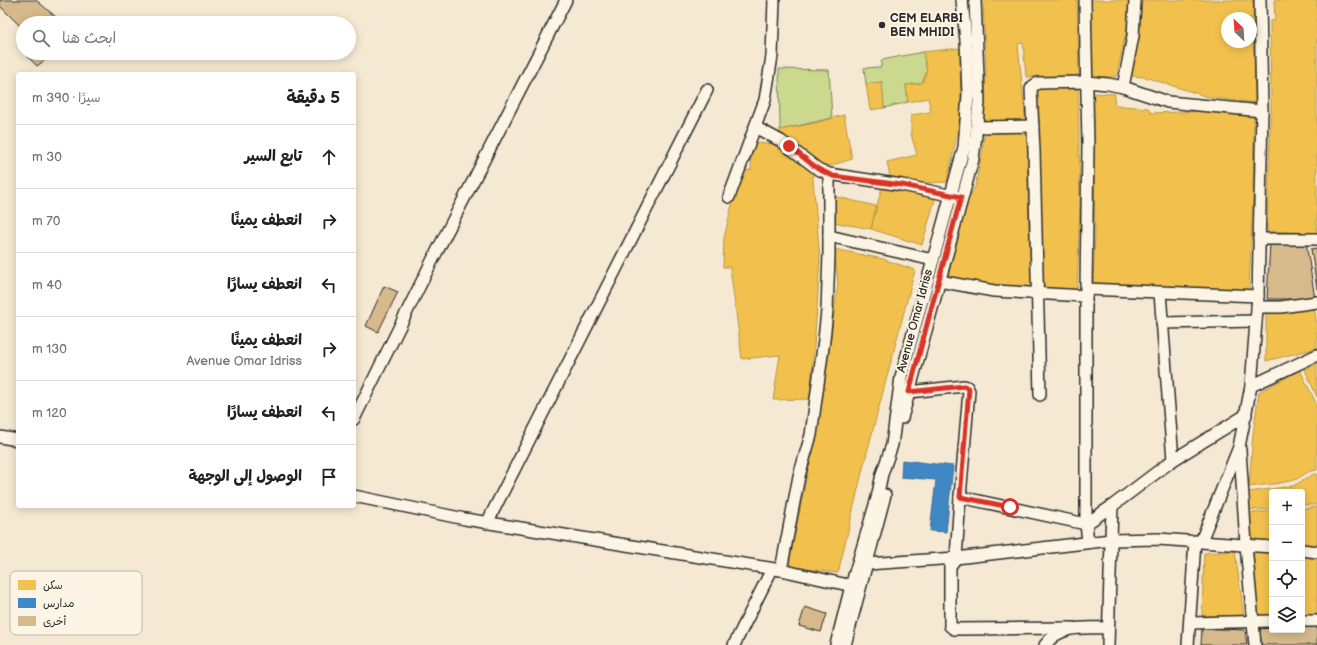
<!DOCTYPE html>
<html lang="ar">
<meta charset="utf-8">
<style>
body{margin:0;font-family:"Balsamiq Sans","Playpen Sans Arabic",sans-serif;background:#f2f2f2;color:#222;direction:rtl}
.controls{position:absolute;right:12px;bottom:12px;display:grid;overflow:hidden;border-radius:4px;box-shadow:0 2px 10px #0003}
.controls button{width:36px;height:36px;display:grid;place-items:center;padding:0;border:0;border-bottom:1px solid #e0e0e0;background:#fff;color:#222;font:20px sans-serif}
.compass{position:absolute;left:1221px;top:12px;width:36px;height:36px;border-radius:50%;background:#fff;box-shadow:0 2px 10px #0003;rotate:335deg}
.stop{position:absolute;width:12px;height:12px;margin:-9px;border:3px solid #d93025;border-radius:50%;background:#fff}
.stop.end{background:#d93025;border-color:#fff;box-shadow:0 1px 4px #0008}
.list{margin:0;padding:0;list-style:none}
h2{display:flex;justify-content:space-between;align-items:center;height:52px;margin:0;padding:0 16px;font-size:17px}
h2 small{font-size:13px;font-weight:400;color:#767676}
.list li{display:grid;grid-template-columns:26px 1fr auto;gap:12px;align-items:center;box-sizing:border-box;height:64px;padding:0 16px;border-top:1px solid #e0e0e0}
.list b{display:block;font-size:15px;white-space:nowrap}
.list p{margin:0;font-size:13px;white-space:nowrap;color:#767676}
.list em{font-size:13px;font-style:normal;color:#767676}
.icon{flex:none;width:22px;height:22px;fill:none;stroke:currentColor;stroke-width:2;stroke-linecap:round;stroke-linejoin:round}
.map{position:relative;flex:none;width:1317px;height:645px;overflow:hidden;direction:ltr}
.search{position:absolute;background:#fff;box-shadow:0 2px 10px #0003;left:16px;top:16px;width:340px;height:44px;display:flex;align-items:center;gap:10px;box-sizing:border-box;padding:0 14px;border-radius:22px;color:#767676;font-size:15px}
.panel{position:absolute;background:#fff;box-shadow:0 2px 10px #0003;left:16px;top:72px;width:340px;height:436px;border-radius:4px;direction:rtl}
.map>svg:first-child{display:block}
.green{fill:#cad98d;stroke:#7a825c}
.homes{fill:#f2c14e;stroke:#b69444;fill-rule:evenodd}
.schools{fill:#3f88c5;stroke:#396c97}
.building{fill:#d7ba8b;stroke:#2b2b2b}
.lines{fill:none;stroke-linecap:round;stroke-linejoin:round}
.minor-casing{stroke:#2b2b2b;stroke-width:14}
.minor{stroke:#fcf5e5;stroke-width:11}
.route{stroke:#d93025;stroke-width:5}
.poi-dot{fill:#2b2b2b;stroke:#fcf5e5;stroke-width:1.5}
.labels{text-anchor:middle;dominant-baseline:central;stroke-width:4;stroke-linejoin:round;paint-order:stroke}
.poi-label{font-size:12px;font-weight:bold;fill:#2b2b2b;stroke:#fcf5e5;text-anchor:start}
.street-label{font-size:12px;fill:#2b2b2b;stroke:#fcf5e5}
.key{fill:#fcf5e5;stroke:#bdb8ad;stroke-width:1}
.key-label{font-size:11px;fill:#2b2b2b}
</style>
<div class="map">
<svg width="1317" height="645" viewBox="0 0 1317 645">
<rect width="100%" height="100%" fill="#f5e9d3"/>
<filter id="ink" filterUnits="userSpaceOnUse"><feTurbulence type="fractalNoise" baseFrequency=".025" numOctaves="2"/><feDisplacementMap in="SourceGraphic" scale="8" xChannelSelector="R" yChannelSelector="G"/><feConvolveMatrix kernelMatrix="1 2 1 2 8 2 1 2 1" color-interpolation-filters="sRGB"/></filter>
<g filter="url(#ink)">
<g class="green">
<polygon points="923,52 927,71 922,83 906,85 908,102 884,108 882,82 866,84 864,68 881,67 882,60"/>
<polygon points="779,69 829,70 832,118 780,130"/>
</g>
<g class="homes">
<polygon points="983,0 1077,0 1079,76 1026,77 1023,43 1018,44 1026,124 984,125 986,70"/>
<polygon points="1091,0 1129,0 1128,24 1116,77 1091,77"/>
<path d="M1138,0H1253L1255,103L1208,97L1145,77L1131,76ZM1227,18H1251V42H1227Z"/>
<polygon points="1274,0 1317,0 1317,233 1267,231 1271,105 1270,21 1275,20"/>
<polygon points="960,48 961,115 947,182 922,183 891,181 887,162 917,155 911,134 911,115 931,112 928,98 908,102 906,85 922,83 927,71 923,52"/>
<polygon points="882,82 884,108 870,110 866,84"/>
<polygon points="1078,87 1080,202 1077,292 1041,289 1036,88"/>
<polygon points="1093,93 1115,94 1114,104 1123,106 1148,108 1151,113 1208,111 1254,115 1253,193 1249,292 1093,286 1095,233"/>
<polygon points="844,115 852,159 823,168 809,154 779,136 780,130 815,123"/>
<polygon points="985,128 1027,128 1029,230 1033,291 948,278 963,210 975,187 982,154"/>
<polygon points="752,143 778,144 812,168 820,258 817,307 810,399 773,400 780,355 742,359 730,267 723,267 724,238 733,201 744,171 751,170"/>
<polygon points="883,183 936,196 922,245 871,229"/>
<polygon points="833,196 876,206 871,229 833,222"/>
<polygon points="834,249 883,259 915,270 864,464 838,573 790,567 790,560 823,394 838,283"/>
<polygon points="1314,306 1317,325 1317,348 1266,361 1266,312"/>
<polygon points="1317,363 1317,397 1305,370"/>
<polygon points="1300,370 1317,405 1317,470 1310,471 1295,480 1280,483 1249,487 1253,434 1259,392"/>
<polygon points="1314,474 1317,474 1317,505 1302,505 1302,492 1272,492 1272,509 1249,510 1248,492 1293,486"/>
<polygon points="1317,507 1317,548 1302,547 1302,509"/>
<polygon points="1272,511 1272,544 1251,542 1248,513"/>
<polygon points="1235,551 1244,616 1202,616 1204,553"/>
<polygon points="1253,551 1272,553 1272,616 1257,616"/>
<polygon points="1302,555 1317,556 1317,616 1302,616"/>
</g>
<polygon class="schools" points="902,460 953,466 946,532 930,531 936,480 901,477"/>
<g class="building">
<polygon points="0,0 36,0 63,23 23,23 23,29 0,6"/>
<polygon points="24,53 54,53 37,66"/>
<polygon points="1306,242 1315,299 1267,299 1270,243"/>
<polygon points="1317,248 1317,289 1311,249"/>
<polygon points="384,286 398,292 378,332 366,326"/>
<polygon points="805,607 827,614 821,632 799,626"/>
<polygon points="1302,627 1317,627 1317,645 1261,645 1260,629 1272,628 1272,630 1302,630"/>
<polygon points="1202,628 1245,630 1247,645 1201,645"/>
</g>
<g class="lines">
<g class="minor-casing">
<g id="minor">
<polyline points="1085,0 1088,144 1086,289 1086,524 1088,542"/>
<polyline points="1123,87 1133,36 1135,0"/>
<polyline points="755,127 781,141 818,169 829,174 902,185 958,197"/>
<polyline points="977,127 1033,126"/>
<polyline points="729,197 765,100 772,56 774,0"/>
<polyline points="829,236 933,260"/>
<polyline points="1259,239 1317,239"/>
<polyline points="939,281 994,291 1086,296"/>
<polyline points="1086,289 1258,296"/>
<polyline points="1160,293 1173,460"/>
<polyline points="1257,307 1281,307 1317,302"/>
<polyline points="1162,323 1256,321"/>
<polyline points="1251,386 1317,355"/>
<polyline points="909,392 964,386 967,387 969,391 960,497 956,558 950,566 950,626 954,629 1073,628"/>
<polyline points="1040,395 1034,151 1031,89 1033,86 1038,83 1086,82 1108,84 1123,87 1168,102 1262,111"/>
<polyline points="902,418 973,159 976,135 979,102 975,0"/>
<polyline points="354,419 431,263 566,0"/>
<polyline points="0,437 18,440"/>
<polyline points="1240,450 1246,545 1255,645"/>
<polyline points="354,496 465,519 781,570 857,587"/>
<polyline points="960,497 1086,524 1112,506 1173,460 1246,415"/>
<polyline points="487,523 707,90"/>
<polyline points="1201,541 1239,447 1251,386 1258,296 1262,111 1260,0"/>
<polyline points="1302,550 1317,552"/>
<polyline points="867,564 956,558 1111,540 1158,539 1272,547"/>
<polyline points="781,570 799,476 811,435 824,340 827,311 829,254 829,174"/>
<polyline points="1302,621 1317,621"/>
<polyline points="1190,623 1272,621"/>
<polyline points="734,645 772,569"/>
<polyline points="836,645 851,586 877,498 882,474 892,445 901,377 964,147 968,95 966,41 962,0"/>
<polyline points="845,645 885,495"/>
<path d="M1045,645C1061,624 1084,628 1108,628"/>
<polyline points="1108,645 1112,506"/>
<polyline points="1188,645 1195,541"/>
</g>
</g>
<use href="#minor" class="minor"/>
</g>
</g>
<g class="lines" filter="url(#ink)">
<polyline class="route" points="789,146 818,169 833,176 902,185 961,197 909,392 964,386 969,389 960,497 1010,507"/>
</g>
<circle class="poi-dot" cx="882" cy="25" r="4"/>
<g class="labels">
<g class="poi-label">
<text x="890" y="18">CEM ELARBI<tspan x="890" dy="14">BEN MHIDI</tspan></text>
</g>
<g class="street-label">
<text transform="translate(915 321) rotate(-75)">Avenue Omar Idriss</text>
</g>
</g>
<rect x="10" y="571" width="132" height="64" rx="6" class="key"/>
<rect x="18" y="580" width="18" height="10" fill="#f2c14e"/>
<rect x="18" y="598" width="18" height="10" fill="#3f88c5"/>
<rect x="18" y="616" width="18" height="10" fill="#d7ba8b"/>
<g class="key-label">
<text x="43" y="589">سكن</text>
<text x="43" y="607">مدارس</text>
<text x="43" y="625">أخرى</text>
</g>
</svg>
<div class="controls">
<button>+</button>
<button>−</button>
<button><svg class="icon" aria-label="locate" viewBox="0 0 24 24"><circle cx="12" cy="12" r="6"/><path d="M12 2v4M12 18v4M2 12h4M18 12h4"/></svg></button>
<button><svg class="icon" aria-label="layers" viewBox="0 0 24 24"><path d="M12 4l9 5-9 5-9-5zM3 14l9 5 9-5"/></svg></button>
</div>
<svg class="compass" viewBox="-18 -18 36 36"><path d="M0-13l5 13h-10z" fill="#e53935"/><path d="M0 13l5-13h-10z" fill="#767676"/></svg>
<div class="stop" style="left:1010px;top:507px"></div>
<div class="stop end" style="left:789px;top:146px"></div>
<div class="search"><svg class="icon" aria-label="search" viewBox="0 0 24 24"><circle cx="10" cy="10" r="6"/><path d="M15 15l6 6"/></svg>ابحث هنا</div>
<section class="panel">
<h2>5 دقيقة<small>سيرًا · 390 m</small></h2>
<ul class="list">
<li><svg class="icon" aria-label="ahead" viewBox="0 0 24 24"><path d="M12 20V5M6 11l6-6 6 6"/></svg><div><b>تابع السير</b></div><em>30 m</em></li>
<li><svg class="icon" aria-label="right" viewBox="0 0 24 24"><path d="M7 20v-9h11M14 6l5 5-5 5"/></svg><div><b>انعطف يمينًا</b></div><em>70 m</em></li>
<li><svg class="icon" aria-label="left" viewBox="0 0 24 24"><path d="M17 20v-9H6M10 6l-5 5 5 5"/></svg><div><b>انعطف يسارًا</b></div><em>40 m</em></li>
<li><svg class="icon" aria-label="right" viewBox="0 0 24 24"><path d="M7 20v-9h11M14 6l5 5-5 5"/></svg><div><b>انعطف يمينًا</b><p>Avenue Omar Idriss</p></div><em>130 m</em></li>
<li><svg class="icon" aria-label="left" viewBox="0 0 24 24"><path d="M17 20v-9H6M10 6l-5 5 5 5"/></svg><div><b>انعطف يسارًا</b></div><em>120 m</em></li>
<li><svg class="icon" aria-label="arrive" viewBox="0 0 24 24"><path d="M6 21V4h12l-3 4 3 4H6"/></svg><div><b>الوصول إلى الوجهة</b></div></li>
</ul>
</section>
</div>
